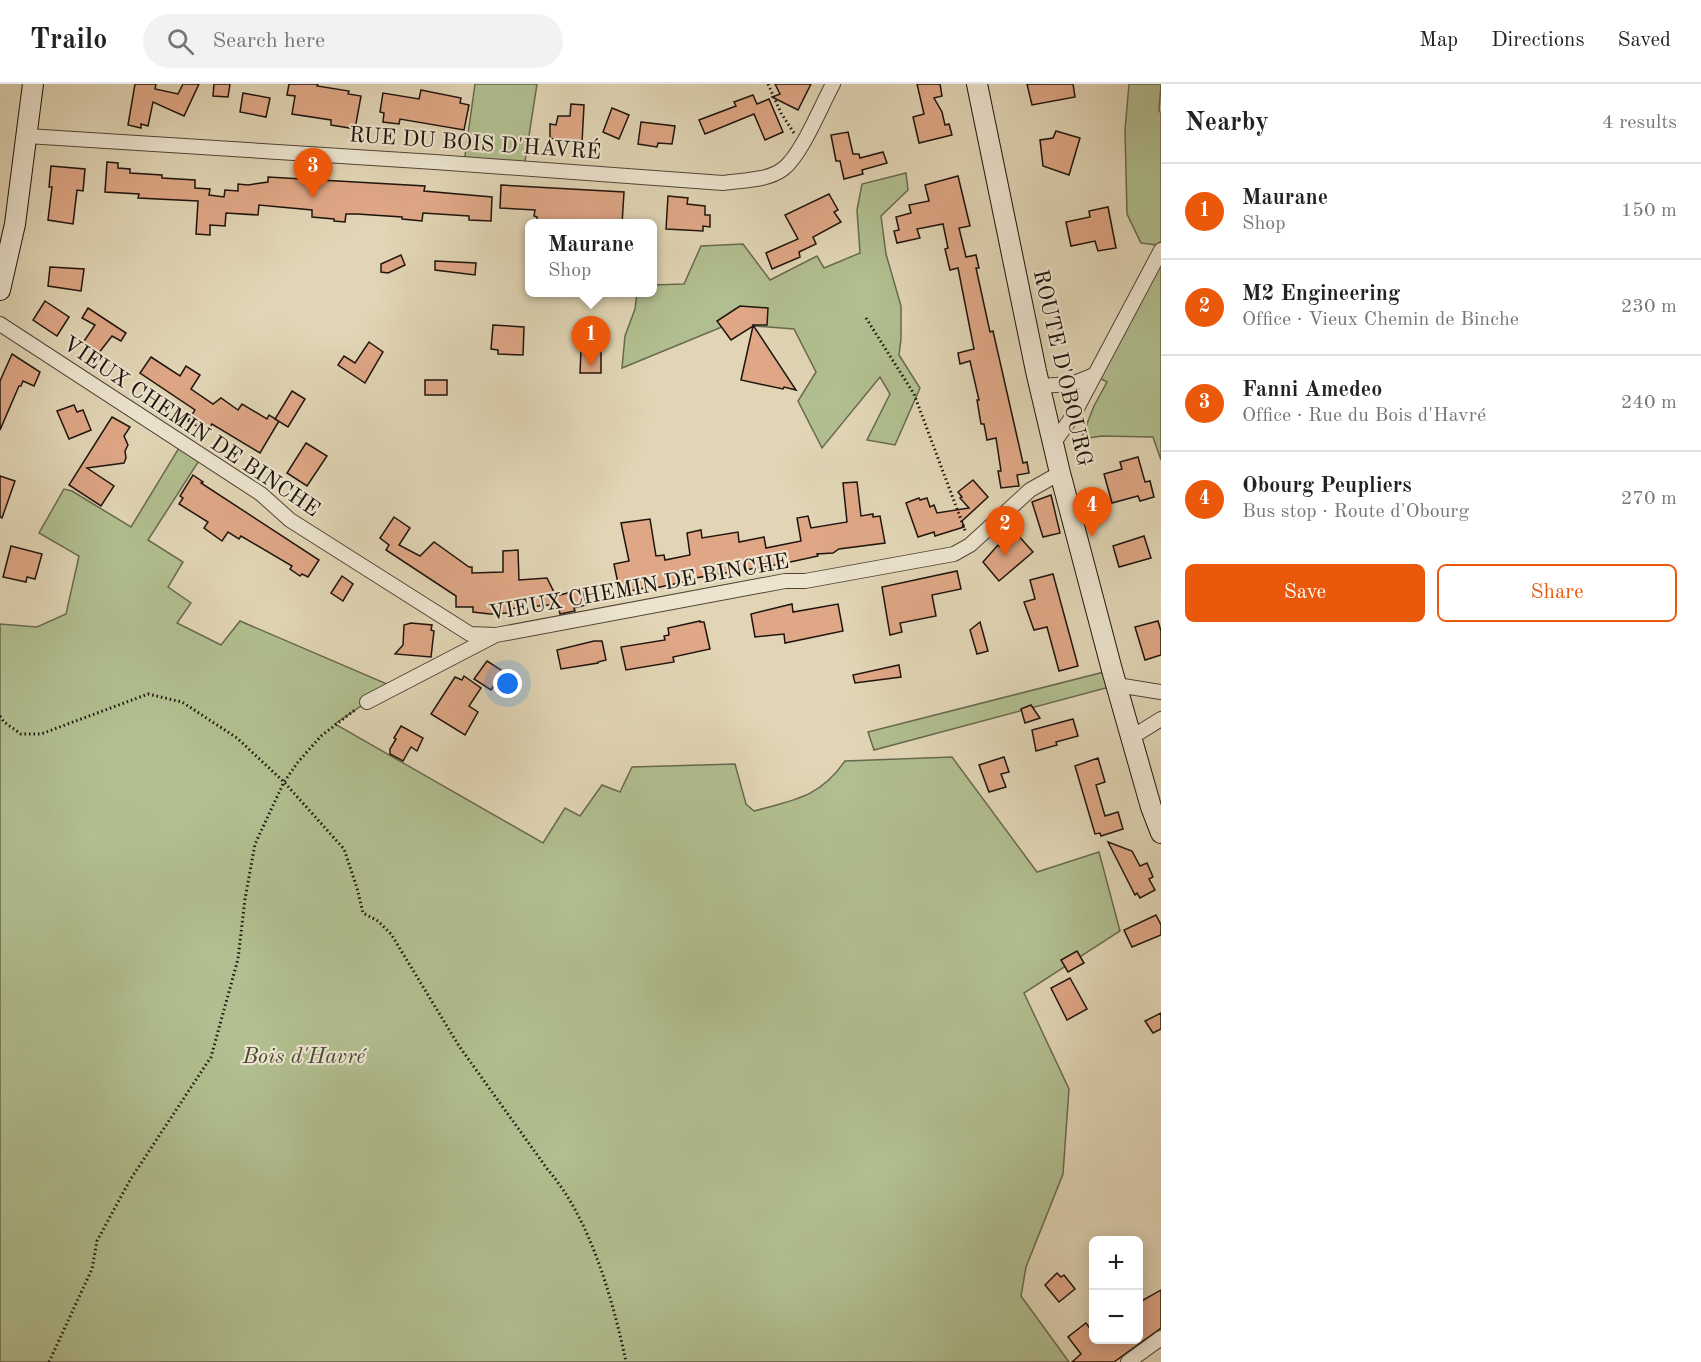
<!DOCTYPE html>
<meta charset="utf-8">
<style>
body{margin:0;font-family:"Old Standard TT",serif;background:#f2f2f2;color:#222}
.controls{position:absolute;right:18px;bottom:18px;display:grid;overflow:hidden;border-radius:9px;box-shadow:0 3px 15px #0003}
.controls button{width:54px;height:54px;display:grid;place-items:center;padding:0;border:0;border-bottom:2px solid #e0e0e0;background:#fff;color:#222;font:30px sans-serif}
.you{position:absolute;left:508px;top:600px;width:21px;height:21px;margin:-15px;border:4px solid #fff;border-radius:50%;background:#1a73e8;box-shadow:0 0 0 9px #1a73e833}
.badge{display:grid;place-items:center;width:39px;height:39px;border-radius:50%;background:#ea580c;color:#fff;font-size:20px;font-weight:700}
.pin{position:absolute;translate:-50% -50px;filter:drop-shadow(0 2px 3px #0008)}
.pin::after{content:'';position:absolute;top:32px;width:21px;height:18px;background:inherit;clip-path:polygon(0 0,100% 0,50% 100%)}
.popup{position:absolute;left:525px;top:135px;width:132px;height:78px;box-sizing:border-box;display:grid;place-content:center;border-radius:9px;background:#fff;filter:drop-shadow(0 2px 4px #0005);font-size:20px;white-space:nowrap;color:#767676}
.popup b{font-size:22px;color:#222}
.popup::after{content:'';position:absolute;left:50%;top:100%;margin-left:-12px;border:12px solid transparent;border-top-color:#fff}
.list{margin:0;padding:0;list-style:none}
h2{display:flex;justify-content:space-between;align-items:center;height:78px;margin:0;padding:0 24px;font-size:26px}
h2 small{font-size:20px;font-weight:400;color:#767676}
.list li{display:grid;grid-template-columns:39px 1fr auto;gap:18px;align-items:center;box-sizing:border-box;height:96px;padding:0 24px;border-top:2px solid #e0e0e0}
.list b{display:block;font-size:22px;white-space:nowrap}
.list p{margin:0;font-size:20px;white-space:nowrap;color:#767676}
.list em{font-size:20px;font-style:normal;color:#767676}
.actions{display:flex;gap:12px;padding:18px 24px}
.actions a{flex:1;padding:14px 0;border:2px solid #ea580c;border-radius:9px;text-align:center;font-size:21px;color:#ea580c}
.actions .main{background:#ea580c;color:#fff}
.icon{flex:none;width:33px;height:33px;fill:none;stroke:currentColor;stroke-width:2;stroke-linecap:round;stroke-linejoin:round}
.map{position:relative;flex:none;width:1161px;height:1278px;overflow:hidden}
header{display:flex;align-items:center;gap:36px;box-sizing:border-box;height:84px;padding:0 30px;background:#fff;border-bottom:2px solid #e0e0e0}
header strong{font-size:28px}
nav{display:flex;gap:33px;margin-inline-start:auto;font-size:21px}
.search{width:420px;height:54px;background:#f2f2f2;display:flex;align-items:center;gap:15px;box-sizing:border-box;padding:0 21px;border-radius:33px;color:#767676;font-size:22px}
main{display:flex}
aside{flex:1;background:#fff}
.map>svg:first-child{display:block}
.green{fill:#b1be8f;stroke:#68694e;stroke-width:1.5}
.building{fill:#dfa786;stroke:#1f140d;stroke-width:1.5}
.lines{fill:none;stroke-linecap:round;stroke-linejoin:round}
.minor-casing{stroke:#504437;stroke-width:16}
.secondary-casing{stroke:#1f140d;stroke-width:22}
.path{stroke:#1f140d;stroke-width:3;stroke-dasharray:1.5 3;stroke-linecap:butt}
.minor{stroke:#ece4cf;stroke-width:14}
.secondary{stroke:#ece4cf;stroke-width:20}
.labels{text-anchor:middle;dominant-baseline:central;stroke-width:4.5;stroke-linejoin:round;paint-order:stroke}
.street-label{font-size:22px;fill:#1f140d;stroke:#ece4cf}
.park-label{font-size:22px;font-style:italic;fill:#4b4734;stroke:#ece4cf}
</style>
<header>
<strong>Trailo</strong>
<div class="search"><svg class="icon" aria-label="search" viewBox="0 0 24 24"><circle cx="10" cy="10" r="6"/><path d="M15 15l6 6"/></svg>Search here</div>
<nav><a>Map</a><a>Directions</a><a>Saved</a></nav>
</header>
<main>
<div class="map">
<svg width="1161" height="1278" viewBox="0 0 1161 1278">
<rect width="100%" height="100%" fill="#e1d5b5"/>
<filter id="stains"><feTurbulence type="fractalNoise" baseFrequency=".00333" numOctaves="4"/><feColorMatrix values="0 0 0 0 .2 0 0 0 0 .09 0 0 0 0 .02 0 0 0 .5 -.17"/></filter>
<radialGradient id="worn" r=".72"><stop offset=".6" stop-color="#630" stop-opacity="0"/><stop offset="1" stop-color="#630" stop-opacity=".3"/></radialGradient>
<g class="green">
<polygon points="475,0 537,0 524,84 464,79"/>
<polygon points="1129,0 1161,0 1159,27 1161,29 1161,157 1157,161 1141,159 1127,130 1125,46"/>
<polygon points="906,89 908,106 881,132 886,170 901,222 901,255 899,271 920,304 895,361 867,356 890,310 880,293 822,364 798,317 816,288 794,245 729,240 622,284 625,252 635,225 637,209 652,208 653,201 684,200 701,162 743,160 770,196 817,172 824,184 860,169 857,126 862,100"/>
<polygon points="1161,166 1161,376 1153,353 1102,352 1081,355 1094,322 1107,298 1094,291"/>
<path d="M182,359L202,372L148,456L183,478L168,503L191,519L177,539L221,561L240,537L394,603L367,618L335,640L543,759L565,724L580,732L602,701L620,708L632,683L735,680L746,720L754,727C795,716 820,713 845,677L952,673L1037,788L1099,768L1120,847L1024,909L1069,1005L1063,1090L1026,1183L1021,1212L1069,1278H0V540L37,543L66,530L79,472L39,449L64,405L72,407L131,443Z"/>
<polygon points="1112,586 1117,601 874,666 868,648"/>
</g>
<g class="building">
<polygon points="135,0 156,0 155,5 178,10 183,0 199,0 184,32 153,18 148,42 141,40 141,44 128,41"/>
<polygon points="214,0 230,0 228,13 213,12"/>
<polygon points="289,0 318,0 317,2 349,7 348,10 361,12 355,45 331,41 331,36 292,30 295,12 287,11"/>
<polygon points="775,0 811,0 798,26 772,13 780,10"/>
<polygon points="917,0 940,0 942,12 934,14 942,28 945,41 949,40 952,51 919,59 913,33 924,30"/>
<polygon points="1027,0 1073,0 1075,13 1032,21"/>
<polygon points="421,6 461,14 460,19 469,21 464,46 400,35 399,40 383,38 384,29 380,28 383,9 419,15"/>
<polygon points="243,9 270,14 266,33 240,28"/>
<polygon points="753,11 757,20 769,15 783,48 765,56 754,30 705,50 699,36 736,22 734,18"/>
<polygon points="571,20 584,21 582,59 555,58 555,55 550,54 550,40 556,41 558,32 570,32"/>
<polygon points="612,24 629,31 619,55 603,48"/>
<polygon points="641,38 675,42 672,60 658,59 657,63 638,60"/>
<polygon points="1056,47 1080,54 1069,91 1043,82 1040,56 1053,54"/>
<polygon points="848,48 853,70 859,70 860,74 883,68 887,79 862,86 863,90 844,95 840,77 836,77 831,51"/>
<polygon points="107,78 118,79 118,84 130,85 130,89 162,91 162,94 195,96 195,104 210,105 209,111 224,113 225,106 238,107 238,100 248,101 268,98 268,93 425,102 424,107 492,113 491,137 469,136 469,132 423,129 422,137 402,135 402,133 357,130 346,130 345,138 334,137 334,135 312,133 312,126 259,121 258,131 226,129 225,142 210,141 210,151 196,150 198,117 138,114 139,110 105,108"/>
<polygon points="51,82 85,85 83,107 77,106 73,140 48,136 52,103 49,103"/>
<polygon points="958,92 970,142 959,144 966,173 976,171 979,184 976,184 990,248 993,247 1023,379 1027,378 1029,389 1017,391 1019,402 1001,404 998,387 1001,387 996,354 987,356 984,340 981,340 977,316 979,316 970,277 960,280 958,269 974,265 958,184 950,186 945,165 948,164 943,140 917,145 920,154 897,159 894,147 899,146 896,133 911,129 909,121 929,117 925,101"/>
<polygon points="501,101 624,108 622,140 569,140 569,137 537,136 537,133 534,132 535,126 500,124"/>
<polygon points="829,110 838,126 834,128 841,138 813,153 816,160 799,168 800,173 772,185 766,169 798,155 785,131"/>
<polygon points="668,112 688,114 687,120 705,122 705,131 710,131 710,143 703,142 703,147 666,145"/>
<polygon points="1108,123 1116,164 1098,167 1095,157 1071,162 1066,138 1090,133 1089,127"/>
<polygon points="401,171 405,181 388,189 381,188 381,180"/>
<polygon points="435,177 476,179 475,191 435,186"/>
<polygon points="50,183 84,185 81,207 48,202"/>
<polygon points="45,217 69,233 57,252 33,236"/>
<polygon points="740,222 768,224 767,241 753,241 796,306 784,303 783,305 741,296 753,242 731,256 717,237"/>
<polygon points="88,224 126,249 121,257 112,252 98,270 82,260 95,241 82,234"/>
<polygon points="493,241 524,243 523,271 498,270 498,266 491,265"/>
<polygon points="369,258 383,268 365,299 338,281 344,272 355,279"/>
<polygon points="589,259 601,259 601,289 580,289 581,266 589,266"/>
<polygon points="12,270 40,288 34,302 23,297 21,302 19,302 0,346 0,297"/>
<polygon points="151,273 180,292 186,282 200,291 191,305 213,320 221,314 238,326 242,320 267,335 269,331 279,337 260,369 212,340 207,348 188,337 195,326 140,289"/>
<rect x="425" y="296" width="22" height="15"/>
<polygon points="292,307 305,315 288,343 275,335"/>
<polygon points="74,321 77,328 83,326 91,346 69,355 57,327"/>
<polygon points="112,333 130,343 124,352 128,361 125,367 126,374 124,379 87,384 114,402 101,422 69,401"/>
<polygon points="306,359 327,372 307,402 287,389"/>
<polygon points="1138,373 1145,398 1150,397 1154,413 1140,417 1138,412 1112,419 1104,390 1122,385 1120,378"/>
<polygon points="193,391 203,398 201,399 319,476 308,493 302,490 300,492 290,485 292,482 241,452 239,455 228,448 222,457 204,444 208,438 179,420 183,414 180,412"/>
<polygon points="0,392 15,397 2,434 0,433"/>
<polygon points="973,396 988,413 962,437 964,443 935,452 934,448 918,453 906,419 919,414 920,416 927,414 930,423 934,421 937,429 969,424 960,414 962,413 958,408"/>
<polygon points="857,398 861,432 873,430 873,433 880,432 885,459 839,465 833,469 817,470 818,472 781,480 689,495 689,497 655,504 655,502 620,509 614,480 629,477 621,439 650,435 656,472 664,471 665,476 690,471 687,449 701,446 702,454 738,448 739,458 764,453 766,464 801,457 797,434 808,432 811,444 847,438 843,399"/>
<polygon points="1051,411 1060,449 1043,453 1032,418"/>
<polygon points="394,433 410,444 399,461 420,472 434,458 469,483 472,483 472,489 503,488 503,467 518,466 519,496 547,494 556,512 583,505 586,521 574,524 575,527 560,530 558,520 508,525 508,529 490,530 473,528 473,523 456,523 456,512 386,466 389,461 380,454"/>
<polygon points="1016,449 1033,468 999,497 983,478 998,461 1000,463"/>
<polygon points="1144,452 1151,474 1119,483 1113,462"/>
<polygon points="11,462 42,470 35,495 27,493 26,498 3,493"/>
<polygon points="957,487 961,505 932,511 936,532 900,539 902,548 890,551 882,503"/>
<polygon points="1053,490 1078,582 1059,587 1047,543 1034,546 1024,518 1035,515 1030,496"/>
<polygon points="342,492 353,500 343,517 331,509"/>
<polygon points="792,520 793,528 838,520 843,547 785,559 784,550 755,553 751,530"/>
<polygon points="700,537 700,538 704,538 710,565 673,573 674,578 626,586 621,563 665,556 664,552 669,551 668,544"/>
<polygon points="1158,537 1161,547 1161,571 1145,576 1135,543"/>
<polygon points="980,538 988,567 977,570 970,546"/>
<polygon points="411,539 432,541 431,546 434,547 431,573 395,570 403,561 404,541"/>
<polygon points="594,557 602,557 606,576 598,578 598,579 561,585 557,566"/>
<polygon points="487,577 515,595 508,608 495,600 491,606 474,595"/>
<polygon points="899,581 901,593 855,599 853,591"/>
<polygon points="464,592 481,604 469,622 478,628 465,651 431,630 455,593 462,596"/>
<polygon points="1031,621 1040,634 1025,639 1021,625"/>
<polygon points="1073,635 1078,652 1056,658 1057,661 1036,667 1032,646"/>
<polygon points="401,642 423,654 417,667 411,663 403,677 390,670 390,665 396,655 394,654"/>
<polygon points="1004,673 1009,688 1001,690 1006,703 989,708 979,681"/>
<polygon points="1098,674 1105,698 1096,701 1105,732 1118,728 1123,745 1101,752 1100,749 1095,750 1075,682"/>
<polygon points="1108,758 1132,767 1140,782 1147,779 1153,793 1149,795 1155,806 1140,814 1137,809 1135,811"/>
<polygon points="1156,831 1161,841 1161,851 1132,863 1124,846"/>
<polygon points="1077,867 1084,879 1068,888 1061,876"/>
<polygon points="1070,894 1087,925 1067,936 1051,904"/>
<polygon points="1161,929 1161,945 1153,949 1145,937"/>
<polygon points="1057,1189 1061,1193 1064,1191 1075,1205 1059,1218 1045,1201"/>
<polygon points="1161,1206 1161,1244 1114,1278 1072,1278 1081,1270 1068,1253 1086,1239 1094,1250 1094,1256 1138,1256 1138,1219"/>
</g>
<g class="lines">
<g class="minor-casing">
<g id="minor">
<path d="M27,52L435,78L723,99C742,96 767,97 783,85C801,72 821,22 833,0"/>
<polyline points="0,240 261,410 290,436 470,550 496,551 785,497 805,497 954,470 970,461 1030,406 1060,389"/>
<polyline points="1039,302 1072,300 1094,291"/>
<polyline points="1053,360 1074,330 1161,166"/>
<polyline points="1117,601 1161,608"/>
<polyline points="367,618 494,552"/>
<polyline points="1132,653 1161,635"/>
<polyline points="1128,1278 1161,1254"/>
</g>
</g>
<g class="secondary-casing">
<g id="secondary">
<polyline points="977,0 1036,287 1060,389 1112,586 1151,723 1161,749"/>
<polyline points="0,206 15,140 33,0"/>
</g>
</g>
<g class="path">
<polyline points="768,0 781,29 794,49"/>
<polyline points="866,234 914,310 966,449"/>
<path d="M0,632L4,638L21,650H41L148,610L182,618L237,654L284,698L344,765L357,804L363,829L378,837L391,850L459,962L548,1086C590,1134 613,1216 626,1278"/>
<polyline points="49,1278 92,1185 97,1157 130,1096 211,973 238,875 245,815 255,760 284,698 298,678 321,652 355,626"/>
</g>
<use href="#minor" class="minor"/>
<use href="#secondary" class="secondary"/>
</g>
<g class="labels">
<g class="street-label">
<text transform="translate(475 60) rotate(4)">RUE DU BOIS D'HAVRÉ</text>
<text transform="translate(1062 284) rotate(77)">ROUTE D'OBOURG</text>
<text transform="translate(191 343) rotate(34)">VIEUX CHEMIN DE BINCHE</text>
<text transform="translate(639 504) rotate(-10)">VIEUX CHEMIN DE BINCHE</text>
</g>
<g class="park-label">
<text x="304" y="973">Bois d'Havré</text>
</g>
</g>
<rect width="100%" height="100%" filter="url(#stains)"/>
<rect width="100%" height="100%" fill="url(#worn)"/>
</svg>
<div class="controls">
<button>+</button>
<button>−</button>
</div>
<div class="you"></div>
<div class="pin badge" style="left:591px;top:282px">1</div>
<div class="popup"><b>Maurane</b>Shop</div>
<div class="pin badge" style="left:1005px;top:472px">2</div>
<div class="pin badge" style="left:313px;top:114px">3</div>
<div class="pin badge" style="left:1092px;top:453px">4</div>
</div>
<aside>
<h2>Nearby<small>4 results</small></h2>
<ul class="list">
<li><span class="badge">1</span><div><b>Maurane</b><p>Shop</p></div><em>150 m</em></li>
<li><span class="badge">2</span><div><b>M2 Engineering</b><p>Office · Vieux Chemin de Binche</p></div><em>230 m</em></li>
<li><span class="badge">3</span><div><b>Fanni Amedeo</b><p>Office · Rue du Bois d'Havré</p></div><em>240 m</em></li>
<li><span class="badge">4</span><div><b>Obourg Peupliers</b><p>Bus stop · Route d'Obourg</p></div><em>270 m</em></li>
</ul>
<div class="actions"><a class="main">Save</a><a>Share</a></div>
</aside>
</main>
